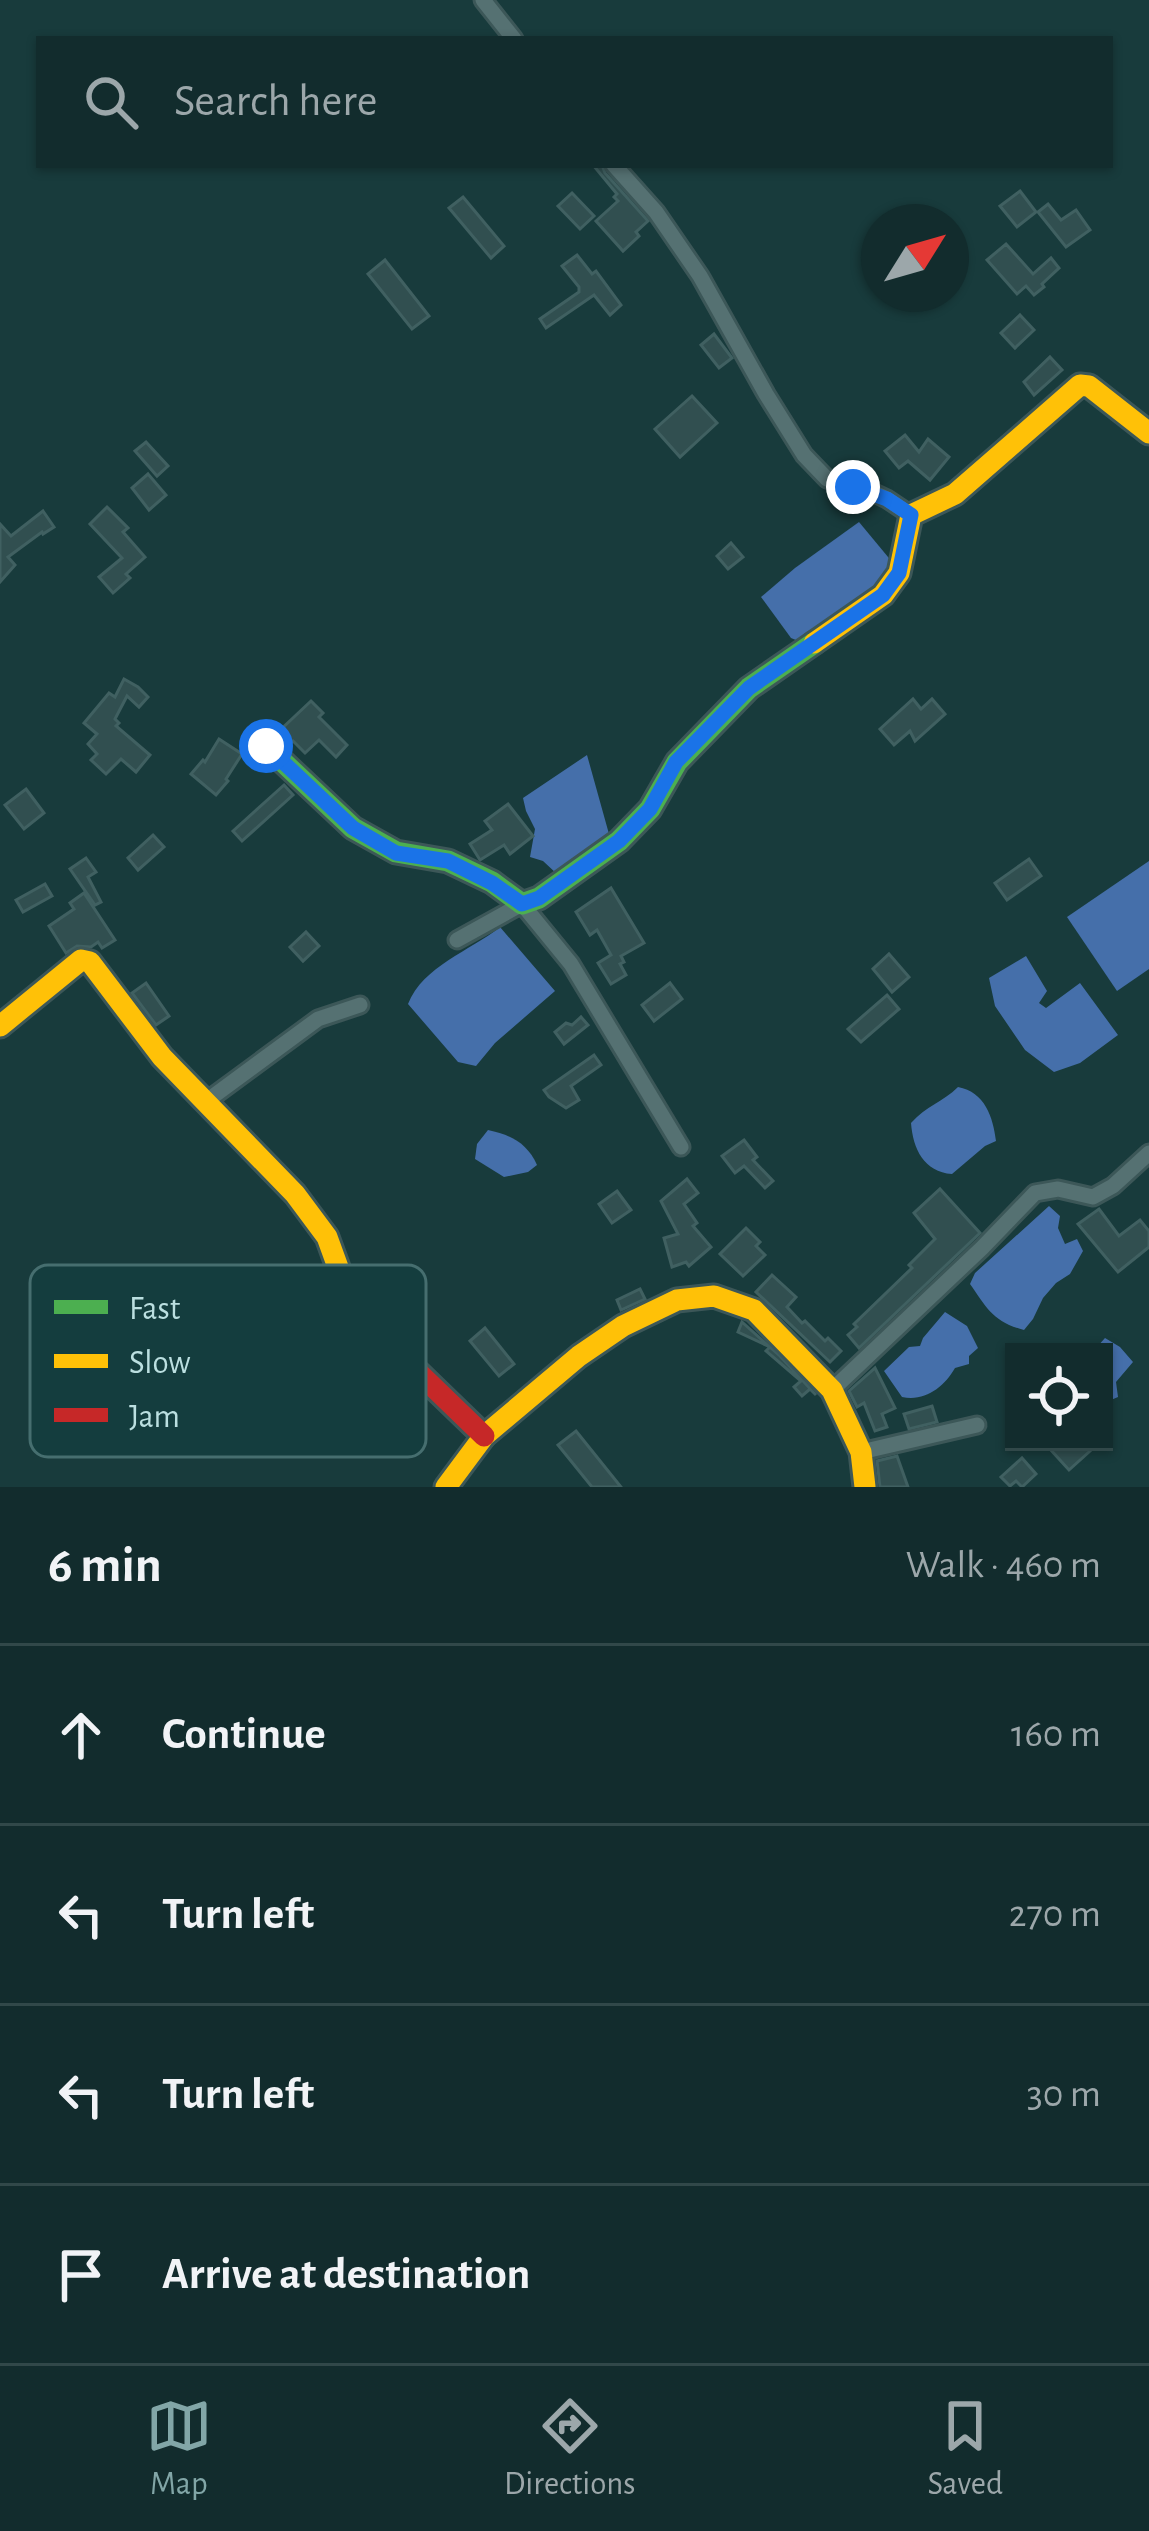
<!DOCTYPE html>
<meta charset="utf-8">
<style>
body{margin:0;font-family:"Alegreya Sans",sans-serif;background:#1b3435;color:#f1f3f6}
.controls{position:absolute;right:36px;bottom:36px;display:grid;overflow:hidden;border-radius:0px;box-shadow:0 3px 9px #0004}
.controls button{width:108px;height:108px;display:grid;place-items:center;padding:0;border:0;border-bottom:3px solid #314849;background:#122c2d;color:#f1f3f6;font:60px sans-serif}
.compass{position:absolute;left:861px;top:204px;width:108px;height:108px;border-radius:50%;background:#122c2d;box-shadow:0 3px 9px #0004;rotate:53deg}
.stop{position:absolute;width:36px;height:36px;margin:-27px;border:9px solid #1a73e8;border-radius:50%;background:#fff}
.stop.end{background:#1a73e8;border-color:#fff;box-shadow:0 3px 12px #0008}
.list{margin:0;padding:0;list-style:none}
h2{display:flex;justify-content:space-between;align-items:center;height:156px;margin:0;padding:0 48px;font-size:51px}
h2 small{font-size:39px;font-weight:400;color:#9ca7aa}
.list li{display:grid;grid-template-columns:78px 1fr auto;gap:36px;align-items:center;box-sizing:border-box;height:180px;padding:0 48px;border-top:3px solid #314849}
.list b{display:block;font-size:45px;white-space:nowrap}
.list em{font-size:39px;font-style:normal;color:#9ca7aa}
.icon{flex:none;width:66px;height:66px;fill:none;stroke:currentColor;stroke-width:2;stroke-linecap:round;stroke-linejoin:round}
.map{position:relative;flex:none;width:1149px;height:1487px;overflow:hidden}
.search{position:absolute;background:#122c2d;box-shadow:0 3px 9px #0004;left:36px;right:36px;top:36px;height:132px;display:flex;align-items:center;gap:30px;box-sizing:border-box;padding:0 42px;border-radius:0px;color:#9ca7aa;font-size:45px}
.sheet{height:876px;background:#122c2d}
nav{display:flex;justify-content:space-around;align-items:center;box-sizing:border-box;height:168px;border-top:3px solid #314849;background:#122c2d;font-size:33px;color:#9ca7aa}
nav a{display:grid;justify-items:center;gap:6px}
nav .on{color:#82a6a7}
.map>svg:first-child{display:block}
.water{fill:#456faa}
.building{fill:#314f50;stroke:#406061;stroke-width:3}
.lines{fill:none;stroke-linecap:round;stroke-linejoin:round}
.street-casing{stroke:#3c5758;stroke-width:21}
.fast-casing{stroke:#3c5758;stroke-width:27}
.slow-casing{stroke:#3c5758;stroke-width:27}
.jam-casing{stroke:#3c5758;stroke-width:27}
.street{stroke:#557172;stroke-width:15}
.fast{stroke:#4caf50;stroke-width:21}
.slow{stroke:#ffc107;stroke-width:21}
.jam{stroke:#c62828;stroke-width:21}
.route{stroke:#1a73e8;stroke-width:15}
.key{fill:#143d3e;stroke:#466e6f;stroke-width:3}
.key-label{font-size:33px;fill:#bbdfe0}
</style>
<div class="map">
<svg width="1149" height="1487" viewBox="0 0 1149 1487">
<rect width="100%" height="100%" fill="#183b3c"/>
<g class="water">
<polygon points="859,522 893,563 883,584 803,643 791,638 761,597 795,568"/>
<polygon points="587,755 609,834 598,849 573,858 557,874 543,861 530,857 535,829 526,811 523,798"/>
<polygon points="1149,861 1149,969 1117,991 1067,917"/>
<path d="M500,927L555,991L495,1043L476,1066L458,1062L408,1004C423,966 470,951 500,927Z"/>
<polygon points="1026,956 1047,991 1039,1003 1046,1008 1080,983 1118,1035 1080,1063 1054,1072 1025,1050 995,1006 989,978"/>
<path d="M958,1087C985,1092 993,1117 996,1141L985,1146L952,1174C924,1172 913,1149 911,1123C926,1106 943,1102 958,1087Z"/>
<path d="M488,1130C511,1135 527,1143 537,1165L528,1172L504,1177L475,1159L477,1144Z"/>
<path d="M1049,1206L1060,1216L1058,1228L1065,1244L1077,1239L1083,1251L1070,1274L1056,1283L1043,1298L1033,1319L1024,1330C993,1322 987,1308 970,1284L975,1273Z"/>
<path d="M945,1312L967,1326L978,1348L969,1356V1364L955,1368C944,1387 925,1402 902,1397L884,1371L909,1347L920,1346L923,1338Z"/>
<polygon points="1105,1338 1120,1347 1133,1362 1116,1382 1118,1397 1104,1403 1104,1352 1082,1352 1096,1348"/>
</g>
<g class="building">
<polygon points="593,165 602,165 605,173 648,221 636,232 639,236 623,251 596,221 618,201 614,197 617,194"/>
<polygon points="1020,191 1036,212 1017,227 1000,206"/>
<polygon points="572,193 594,216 580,229 558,206"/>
<polygon points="463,197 504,246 491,258 449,208"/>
<polygon points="1048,204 1061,220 1076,210 1090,230 1066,247 1038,212"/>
<polygon points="1006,244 1033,274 1051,258 1059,268 1042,284 1044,287 1034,295 1026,286 1017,294 987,260"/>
<polygon points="577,255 592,274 596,271 621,305 610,315 594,295 546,328 540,319 579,292 579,287 562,266"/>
<polygon points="385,260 429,316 412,329 368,274"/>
<polygon points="1020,315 1034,330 1015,348 1001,333"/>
<polygon points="714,334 732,358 719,368 701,345"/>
<polygon points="1050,357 1062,370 1034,395 1024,382"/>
<polygon points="692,396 717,423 680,457 655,429"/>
<polygon points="905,435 919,452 928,439 949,457 930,480 908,461 899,468 885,451"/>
<polygon points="146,442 168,466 157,476 135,451"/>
<polygon points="148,474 166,495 149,510 132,488"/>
<polygon points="107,507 128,528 123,532 145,557 126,574 130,578 113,593 99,577 122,558 90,524"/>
<polygon points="43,511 54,527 43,534 42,532 8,557 15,565 0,582 0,524 11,536"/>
<polygon points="731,543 743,557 728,569 717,556"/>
<polygon points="124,679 138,687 148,697 139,707 127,696 115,719 119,723 116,726 150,755 136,772 121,759 106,774 91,760 97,754 88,744 97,734 84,723 109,693 115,697"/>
<polygon points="913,699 921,709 932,699 945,714 915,741 910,731 894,745 880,729"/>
<polygon points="311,701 323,713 319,717 347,745 336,757 319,740 305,753 293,741 288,745 276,734"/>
<polygon points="219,739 242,754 226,779 228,781 216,795 191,774 203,760 205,762"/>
<polygon points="284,785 293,795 242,841 233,831"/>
<polygon points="26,789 44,813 24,829 5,805"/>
<polygon points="508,804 533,836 510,854 504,845 480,860 470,844 492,830 485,821"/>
<polygon points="153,835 164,847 138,870 128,858"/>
<polygon points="86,858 96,872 88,877 101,902 95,905 70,869"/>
<polygon points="1029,859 1041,876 1007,900 995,883"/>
<polygon points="45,884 52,896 23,912 16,900"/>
<polygon points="611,888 644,943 621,956 624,962 620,964 626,975 611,984 598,963 611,955 597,930 590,935 576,912"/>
<polygon points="84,893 115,940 102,948 98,942 91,947 77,946 66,953 49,926 74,909 70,903"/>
<polygon points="306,932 319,946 303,961 290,947"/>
<polygon points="889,954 909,977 892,992 873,969"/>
<polygon points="146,983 169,1016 156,1025 132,993"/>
<polygon points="670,983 682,999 654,1021 642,1005"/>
<polygon points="887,995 899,1009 861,1042 848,1029"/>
<polygon points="581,1017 588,1025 564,1044 555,1032 566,1023 572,1025"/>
<polygon points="594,1055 601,1065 571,1086 579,1100 566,1108 549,1097 544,1090"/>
<polygon points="744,1140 757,1157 753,1160 773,1181 765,1188 744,1166 735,1173 722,1156"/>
<polygon points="687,1179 698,1193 684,1204 697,1223 693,1226 711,1247 689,1266 686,1262 672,1267 664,1238 678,1234 661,1201"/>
<polygon points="940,1189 980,1233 859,1348 848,1335 857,1327 854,1324 912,1268 909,1265 935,1239 914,1213"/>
<polygon points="617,1191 631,1210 612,1223 599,1204"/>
<polygon points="1099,1209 1119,1236 1140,1220 1149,1231 1149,1247 1118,1272 1078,1224"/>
<polygon points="746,1228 760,1242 756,1246 765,1255 743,1276 720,1254"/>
<polygon points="772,1275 796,1297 787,1307 802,1323 805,1321 825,1341 828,1338 841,1351 830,1362 756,1292"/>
<polygon points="640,1289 645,1299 621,1310 617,1300"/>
<polygon points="742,1322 780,1356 816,1395 810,1389 802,1396 794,1387 801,1381 766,1351 770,1347 738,1332"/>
<polygon points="485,1328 514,1364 499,1376 470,1341"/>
<polygon points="875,1368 895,1408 882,1414 887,1427 875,1431 864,1403 857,1407 849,1391"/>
<polygon points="932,1406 937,1422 909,1429 904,1414"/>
<polygon points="576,1431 621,1487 592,1487 558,1445"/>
<polygon points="1058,1442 1100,1442 1069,1470 1050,1449"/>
<polygon points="897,1456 908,1487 880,1487 877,1461"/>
<polygon points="1022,1458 1036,1474 1022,1487 1016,1481 1010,1486 1001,1477"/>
</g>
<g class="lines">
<g class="street-casing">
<g id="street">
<polyline points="483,0 514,39"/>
<polyline points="614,165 656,212 700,276 766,394 804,455 827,479 868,490 887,499 911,515"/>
<polyline points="457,940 522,904 571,964 681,1147"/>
<polyline points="204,1103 318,1019 360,1005"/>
<polyline points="832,1390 982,1248 1035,1193 1058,1189 1093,1197 1113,1186 1149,1153"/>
<polyline points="861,1452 977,1425"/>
</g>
</g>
<g class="fast-casing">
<polyline id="fast" points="266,746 353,828 396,852 448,861 492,882 522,904 539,898 619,841 650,809 677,762 749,688 814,643"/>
</g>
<g class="slow-casing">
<g id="slow">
<polyline points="814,643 883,595 899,573 911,515 955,494 1080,385 1089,386 1149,433"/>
<polyline points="0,1026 81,960 90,962 162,1057 295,1194 327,1237 339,1270 364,1314"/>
<polyline points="446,1487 484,1436 579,1356 623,1326 677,1300 714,1296 754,1310 832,1390 861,1452 865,1487"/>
</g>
</g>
<g class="jam-casing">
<polyline id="jam" points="364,1314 393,1348 484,1436"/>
</g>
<use href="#street" class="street"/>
<use href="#fast" class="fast"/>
<use href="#slow" class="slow"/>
<use href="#jam" class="jam"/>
</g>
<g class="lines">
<polyline class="route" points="266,746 353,828 396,853 448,861 492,883 522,904 539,898 619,841 650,809 676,762 749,688 883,595 899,573 911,515 887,499 853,487"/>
</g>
<rect x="30" y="1265" width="396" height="192" rx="18" class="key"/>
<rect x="54" y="1300" width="54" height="14" fill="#4caf50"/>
<rect x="54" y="1354" width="54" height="14" fill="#ffc107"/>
<rect x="54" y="1408" width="54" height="14" fill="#c62828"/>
<g class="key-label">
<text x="129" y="1319">Fast</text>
<text x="129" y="1373">Slow</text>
<text x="129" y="1427">Jam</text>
</g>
</svg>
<div class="controls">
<button><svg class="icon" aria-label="locate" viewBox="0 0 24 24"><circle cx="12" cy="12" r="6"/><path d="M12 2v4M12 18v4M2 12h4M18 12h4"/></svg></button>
</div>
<svg class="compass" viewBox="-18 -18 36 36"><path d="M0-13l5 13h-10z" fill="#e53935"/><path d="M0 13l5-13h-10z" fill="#9ca7aa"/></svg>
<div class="stop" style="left:266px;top:746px"></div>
<div class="stop end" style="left:853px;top:487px"></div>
<div class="search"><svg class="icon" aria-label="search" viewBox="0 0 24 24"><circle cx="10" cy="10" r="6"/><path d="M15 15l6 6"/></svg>Search here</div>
</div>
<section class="sheet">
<h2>6 min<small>Walk · 460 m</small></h2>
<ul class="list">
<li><svg class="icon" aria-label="ahead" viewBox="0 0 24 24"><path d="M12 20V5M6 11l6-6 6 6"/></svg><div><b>Continue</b></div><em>160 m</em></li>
<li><svg class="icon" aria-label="left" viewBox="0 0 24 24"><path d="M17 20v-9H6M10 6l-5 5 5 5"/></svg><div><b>Turn left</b></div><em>270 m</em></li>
<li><svg class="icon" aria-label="left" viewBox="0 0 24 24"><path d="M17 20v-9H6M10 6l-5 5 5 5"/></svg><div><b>Turn left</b></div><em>30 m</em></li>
<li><svg class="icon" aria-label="arrive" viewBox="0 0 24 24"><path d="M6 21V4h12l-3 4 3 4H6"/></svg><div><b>Arrive at destination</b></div></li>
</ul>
</section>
<nav>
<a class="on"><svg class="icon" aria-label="map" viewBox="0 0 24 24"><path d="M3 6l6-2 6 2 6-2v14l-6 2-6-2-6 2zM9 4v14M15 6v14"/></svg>Map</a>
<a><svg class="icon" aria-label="directions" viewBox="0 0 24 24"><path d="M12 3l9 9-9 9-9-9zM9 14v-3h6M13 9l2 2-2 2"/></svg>Directions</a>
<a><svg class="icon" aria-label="saved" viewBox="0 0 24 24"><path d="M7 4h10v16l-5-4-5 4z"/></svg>Saved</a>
</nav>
